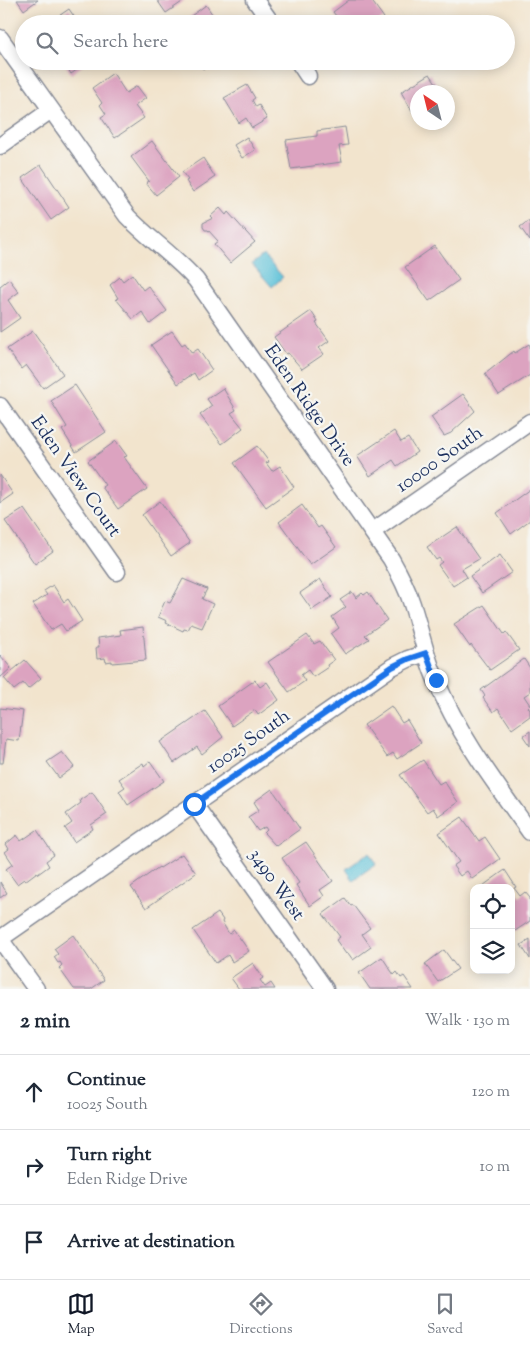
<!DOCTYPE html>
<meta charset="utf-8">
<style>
body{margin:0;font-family:"Sorts Mill Goudy",serif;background:#f2f2f3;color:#1f2937}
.controls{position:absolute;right:15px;bottom:15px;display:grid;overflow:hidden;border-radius:10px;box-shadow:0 2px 12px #0003}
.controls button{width:45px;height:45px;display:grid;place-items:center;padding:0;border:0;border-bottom:1px solid #e0e1e3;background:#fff;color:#1f2937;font:25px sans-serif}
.compass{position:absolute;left:410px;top:85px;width:45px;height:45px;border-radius:50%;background:#fff;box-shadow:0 2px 12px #0003;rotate:325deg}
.stop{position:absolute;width:15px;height:15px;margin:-11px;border:4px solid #1a73e8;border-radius:50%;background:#fff}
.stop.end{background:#1a73e8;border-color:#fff;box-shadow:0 1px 5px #0008}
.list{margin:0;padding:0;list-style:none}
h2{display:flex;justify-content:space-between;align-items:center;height:65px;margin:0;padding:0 20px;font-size:21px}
h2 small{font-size:16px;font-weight:400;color:#747a83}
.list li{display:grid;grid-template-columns:32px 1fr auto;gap:15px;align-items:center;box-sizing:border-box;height:75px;padding:0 20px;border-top:1px solid #e0e1e3}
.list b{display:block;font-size:19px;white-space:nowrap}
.list p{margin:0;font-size:16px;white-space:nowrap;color:#747a83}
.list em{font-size:16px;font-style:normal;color:#747a83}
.icon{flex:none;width:28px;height:28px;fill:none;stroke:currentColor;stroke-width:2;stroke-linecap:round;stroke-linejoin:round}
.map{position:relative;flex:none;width:530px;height:989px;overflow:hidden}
.search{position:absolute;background:#fff;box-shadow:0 2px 12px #0003;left:15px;right:15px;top:15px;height:55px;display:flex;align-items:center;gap:12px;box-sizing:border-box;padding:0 18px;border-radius:28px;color:#747a83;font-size:19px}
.sheet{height:290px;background:#fff}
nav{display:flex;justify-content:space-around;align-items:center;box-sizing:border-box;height:70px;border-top:1px solid #e0e1e3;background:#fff;font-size:14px;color:#747a83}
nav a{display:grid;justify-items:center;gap:2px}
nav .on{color:#111827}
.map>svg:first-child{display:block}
.water{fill:#5bc1d8;stroke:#3b789b}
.building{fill:#dca3c0}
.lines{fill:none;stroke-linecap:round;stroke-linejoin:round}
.minor-casing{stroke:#868a96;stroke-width:19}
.minor{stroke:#fff;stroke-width:16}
.route{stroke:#1a73e8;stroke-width:6}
.labels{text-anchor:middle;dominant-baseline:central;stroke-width:4.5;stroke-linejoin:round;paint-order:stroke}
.street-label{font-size:19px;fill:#1b2f5e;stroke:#f6f6f2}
</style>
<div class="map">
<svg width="530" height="989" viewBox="0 0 530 989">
<rect width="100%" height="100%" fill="#f6f6f2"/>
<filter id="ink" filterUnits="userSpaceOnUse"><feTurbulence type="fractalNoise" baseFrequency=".02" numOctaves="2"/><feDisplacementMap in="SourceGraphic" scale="10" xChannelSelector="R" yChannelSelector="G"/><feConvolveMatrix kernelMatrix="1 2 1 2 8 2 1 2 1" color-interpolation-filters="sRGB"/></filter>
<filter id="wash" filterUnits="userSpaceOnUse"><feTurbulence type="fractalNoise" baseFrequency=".0096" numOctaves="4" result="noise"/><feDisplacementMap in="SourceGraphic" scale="20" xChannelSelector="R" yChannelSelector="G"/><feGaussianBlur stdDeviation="1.12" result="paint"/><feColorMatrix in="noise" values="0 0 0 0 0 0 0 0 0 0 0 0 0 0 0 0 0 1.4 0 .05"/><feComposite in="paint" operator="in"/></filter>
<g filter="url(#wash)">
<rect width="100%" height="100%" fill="#f2e4cd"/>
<g class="water">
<polygon points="263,255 283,277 272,287 252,264"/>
<polygon points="369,853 376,864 353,880 346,869"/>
</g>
<g id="blocks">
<g class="building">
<polygon points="17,0 38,0 24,10"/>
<polygon points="157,0 185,0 166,13"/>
<polygon points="349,0 371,0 384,18 379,21 381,24 342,24 333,12"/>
<polygon points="206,5 219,24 180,24"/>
<polygon points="69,9 79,24 47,24"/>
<polygon points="63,61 89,61 71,74"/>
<polygon points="197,61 214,61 203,69"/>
<polygon points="113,73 126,93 137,86 146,98 135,106 144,118 115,138 101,117 106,114 100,105 102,103 92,88"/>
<polygon points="430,74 442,92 418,92 418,112 414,114 401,92"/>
<polygon points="247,85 255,98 252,100 256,107 259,105 267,119 252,128 246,118 239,123 224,98"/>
<polygon points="345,127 348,145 339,146 342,162 291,169 286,140 317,136 317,131"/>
<polygon points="247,137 255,150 242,158 234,145"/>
<polygon points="152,141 179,177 156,195 146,183 149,181 131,157"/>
<polygon points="203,158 215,177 193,192 186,181 188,180 182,172"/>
<polygon points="41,165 69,207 51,220 22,178"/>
<polygon points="220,208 226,215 228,212 255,242 230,263 214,244 218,241 208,230 205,230 203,227 203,223 213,218 211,216"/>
<polygon points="528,221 530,224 530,241 520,227"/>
<polygon points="435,246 459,280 429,301 405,267"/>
<polygon points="132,274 143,290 148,286 167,311 150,324 142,312 133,319 116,299 118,298 110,285 120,277 123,281"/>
<polygon points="9,279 19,292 8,300 20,318 0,332 0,286"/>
<polygon points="311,311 318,322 316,323 329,341 319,348 324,354 302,369 288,353 286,354 274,337"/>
<polygon points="33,331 63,374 43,388 26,365 21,369 7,349"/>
<polygon points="172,331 182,345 185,343 192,353 198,349 212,370 198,380 194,373 178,384 151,345"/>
<polygon points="529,344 530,346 530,375 499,395 485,374 514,351 515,353"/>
<polygon points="75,385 106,432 76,452 62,430 67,427 51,401"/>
<polygon points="223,388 236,410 231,413 243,428 222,444 200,415 212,406 207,399"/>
<polygon points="463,394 475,411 451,433 444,436 431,417"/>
<polygon points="394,431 401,442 408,438 417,452 397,466 393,460 370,476 357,456"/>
<polygon points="116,441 127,456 124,457 147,489 118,509 102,487 105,485 88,461"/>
<polygon points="257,446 269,462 266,463 272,471 280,466 294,487 266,507 234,463"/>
<polygon points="0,475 13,494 0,503"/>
<polygon points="530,489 530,520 511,534 497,513"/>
<polygon points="160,501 190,543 171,556 142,515"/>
<polygon points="302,505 318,528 321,526 336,547 310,565 279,522"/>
<polygon points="24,509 53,551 35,564 5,521"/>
<polygon points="457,527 479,559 462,569 467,577 453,586 438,565 442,562 439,558 436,560 427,547"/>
<polygon points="500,555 512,572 482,593 470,576"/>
<polygon points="183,579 207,589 202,599 213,604 202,628 191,624 188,630 184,629 183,631 166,623 167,621 158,617 165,601 170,603"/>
<polygon points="320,579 332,597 312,610 300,593"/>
<polygon points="53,585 64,602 68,599 82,621 66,631 61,624 51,630 33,604 47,595 44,591"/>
<polygon points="352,592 356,598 362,593 364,595 368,592 387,620 365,635 369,639 345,654 331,634 339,628 332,617 346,607 340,600"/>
<polygon points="484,605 504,634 506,632 519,650 490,670 471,645 470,647 454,624"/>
<polygon points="143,627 146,660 112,663 112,661 106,662 105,658 97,659 96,647 99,647 98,638 121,635 120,630"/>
<polygon points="307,635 314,644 320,641 334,660 327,665 328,667 313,677 308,670 301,675 305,681 289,692 268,662"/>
<polygon points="0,655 11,668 0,678"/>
<polygon points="524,659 530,668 530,692 524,696 530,705 528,707 530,710 530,716 512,729 498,708 493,712 483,698 485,696 481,690"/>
<polygon points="25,660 41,678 28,689 23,683 14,690 4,678"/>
<polygon points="255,680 260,687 267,682 279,700 258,715 255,710 232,726 218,706"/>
<polygon points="391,706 402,723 407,720 421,743 397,759 393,753 387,757 364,725"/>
<polygon points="0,708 23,711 19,741 6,739 3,763 0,763"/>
<polygon points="205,711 223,737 202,754 197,747 174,763 160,742"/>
<polygon points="530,731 530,746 523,736"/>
<polygon points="62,752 74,767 59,778 47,762"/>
<polygon points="423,760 439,784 444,781 458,802 438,816 433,808 427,812 400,775"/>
<polygon points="150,761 164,781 128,805 119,791 125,787 119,779 143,763 144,766"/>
<polygon points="272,789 300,829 276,846 264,833 267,830 265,827 258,831 248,817 259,810 254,802"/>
<polygon points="92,792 107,814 91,825 93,829 74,842 65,828 72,823 66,814 81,803 80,800"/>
<polygon points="462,817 479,841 485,837 500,859 472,879 467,871 460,876 453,866 459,862 439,833"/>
<polygon points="37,830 54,855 46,861 49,866 38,874 37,872 25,881 24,879 17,884 6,869 13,864 5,852 9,849 6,844 17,835 21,841"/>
<polygon points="306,842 333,881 320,890 324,896 310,906 296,885 299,883 282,858"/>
<polygon points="182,854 196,873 146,908 131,887 159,867 160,868"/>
<polygon points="505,870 516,887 514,888 520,896 525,892 530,898 530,921 512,933 511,888 480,888"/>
<polygon points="0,882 7,893 0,898"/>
<polygon points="345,898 351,906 353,905 370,928 362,934 371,947 353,960 348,953 346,954 336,940 340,937 323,914"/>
<polygon points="218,913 223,920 222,922 229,934 234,930 249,951 232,962 228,955 216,963 193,930"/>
<polygon points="73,935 104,980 91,989 74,989 59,968 62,965 60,962 58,963 54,957 58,954 54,949"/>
<polygon points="530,939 530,959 521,945"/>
<polygon points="444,950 458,969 438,982 425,964"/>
<polygon points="382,957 394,975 397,972 401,978 404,976 413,989 370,989 359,973"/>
<polygon points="253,963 263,978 260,980 265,987 271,983 275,989 239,989 231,978"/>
</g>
</g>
</g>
<g filter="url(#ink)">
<use href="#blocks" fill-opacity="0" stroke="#868a96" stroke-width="1"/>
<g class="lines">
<g class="minor-casing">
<g id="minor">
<polyline points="255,0 272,24"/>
<path d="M0,38L127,216C149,239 175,256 196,280L391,559C399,573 407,588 412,604C420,629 425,655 436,680C459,736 495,783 530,832"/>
<polyline points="298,61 308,76"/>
<polyline points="0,146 51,110"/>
<polyline points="0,406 117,572"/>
<polyline points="373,531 530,422"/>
<polyline points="194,804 325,989"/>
<polyline points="0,939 392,667 408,659 426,653"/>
<polyline points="0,939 36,989"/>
</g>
</g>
<use href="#minor" class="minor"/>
</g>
</g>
<g class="lines" filter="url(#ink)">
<polyline class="route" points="194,804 392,667 408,659 426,653 436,680"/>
</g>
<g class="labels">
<g class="street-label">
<text transform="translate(309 406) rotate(55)">Eden Ridge Drive</text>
<text transform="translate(440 460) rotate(-35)">10000 South</text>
<text transform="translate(75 477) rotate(55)">Eden View Court</text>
<text transform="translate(249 742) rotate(-35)">10025 South</text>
<text transform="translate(276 885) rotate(55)">3490 West</text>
</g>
</g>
</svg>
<div class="controls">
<button><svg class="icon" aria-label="locate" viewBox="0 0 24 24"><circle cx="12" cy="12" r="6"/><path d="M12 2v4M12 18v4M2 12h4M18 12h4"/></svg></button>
<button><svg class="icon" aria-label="layers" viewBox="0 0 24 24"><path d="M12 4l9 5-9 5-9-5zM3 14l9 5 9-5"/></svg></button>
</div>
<svg class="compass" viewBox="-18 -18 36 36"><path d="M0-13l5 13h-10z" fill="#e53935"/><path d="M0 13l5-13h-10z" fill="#747a83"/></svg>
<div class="stop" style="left:194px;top:804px"></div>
<div class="stop end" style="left:436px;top:680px"></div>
<div class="search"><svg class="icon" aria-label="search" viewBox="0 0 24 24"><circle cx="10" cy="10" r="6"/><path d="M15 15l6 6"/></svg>Search here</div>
</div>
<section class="sheet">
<h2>2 min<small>Walk · 130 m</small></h2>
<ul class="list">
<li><svg class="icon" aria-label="ahead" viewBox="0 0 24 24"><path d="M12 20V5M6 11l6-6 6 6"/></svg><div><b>Continue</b><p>10025 South</p></div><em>120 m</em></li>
<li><svg class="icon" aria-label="right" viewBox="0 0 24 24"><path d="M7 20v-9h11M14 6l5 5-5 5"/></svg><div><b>Turn right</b><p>Eden Ridge Drive</p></div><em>10 m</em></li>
<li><svg class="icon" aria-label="arrive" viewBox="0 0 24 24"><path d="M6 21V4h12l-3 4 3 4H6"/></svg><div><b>Arrive at destination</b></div></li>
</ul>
</section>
<nav>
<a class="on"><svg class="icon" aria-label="map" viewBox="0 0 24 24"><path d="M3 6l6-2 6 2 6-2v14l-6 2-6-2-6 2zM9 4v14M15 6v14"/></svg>Map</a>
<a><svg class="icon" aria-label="directions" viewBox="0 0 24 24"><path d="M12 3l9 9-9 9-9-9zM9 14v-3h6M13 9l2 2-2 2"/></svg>Directions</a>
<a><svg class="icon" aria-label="saved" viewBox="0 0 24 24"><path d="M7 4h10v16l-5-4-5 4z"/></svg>Saved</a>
</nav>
